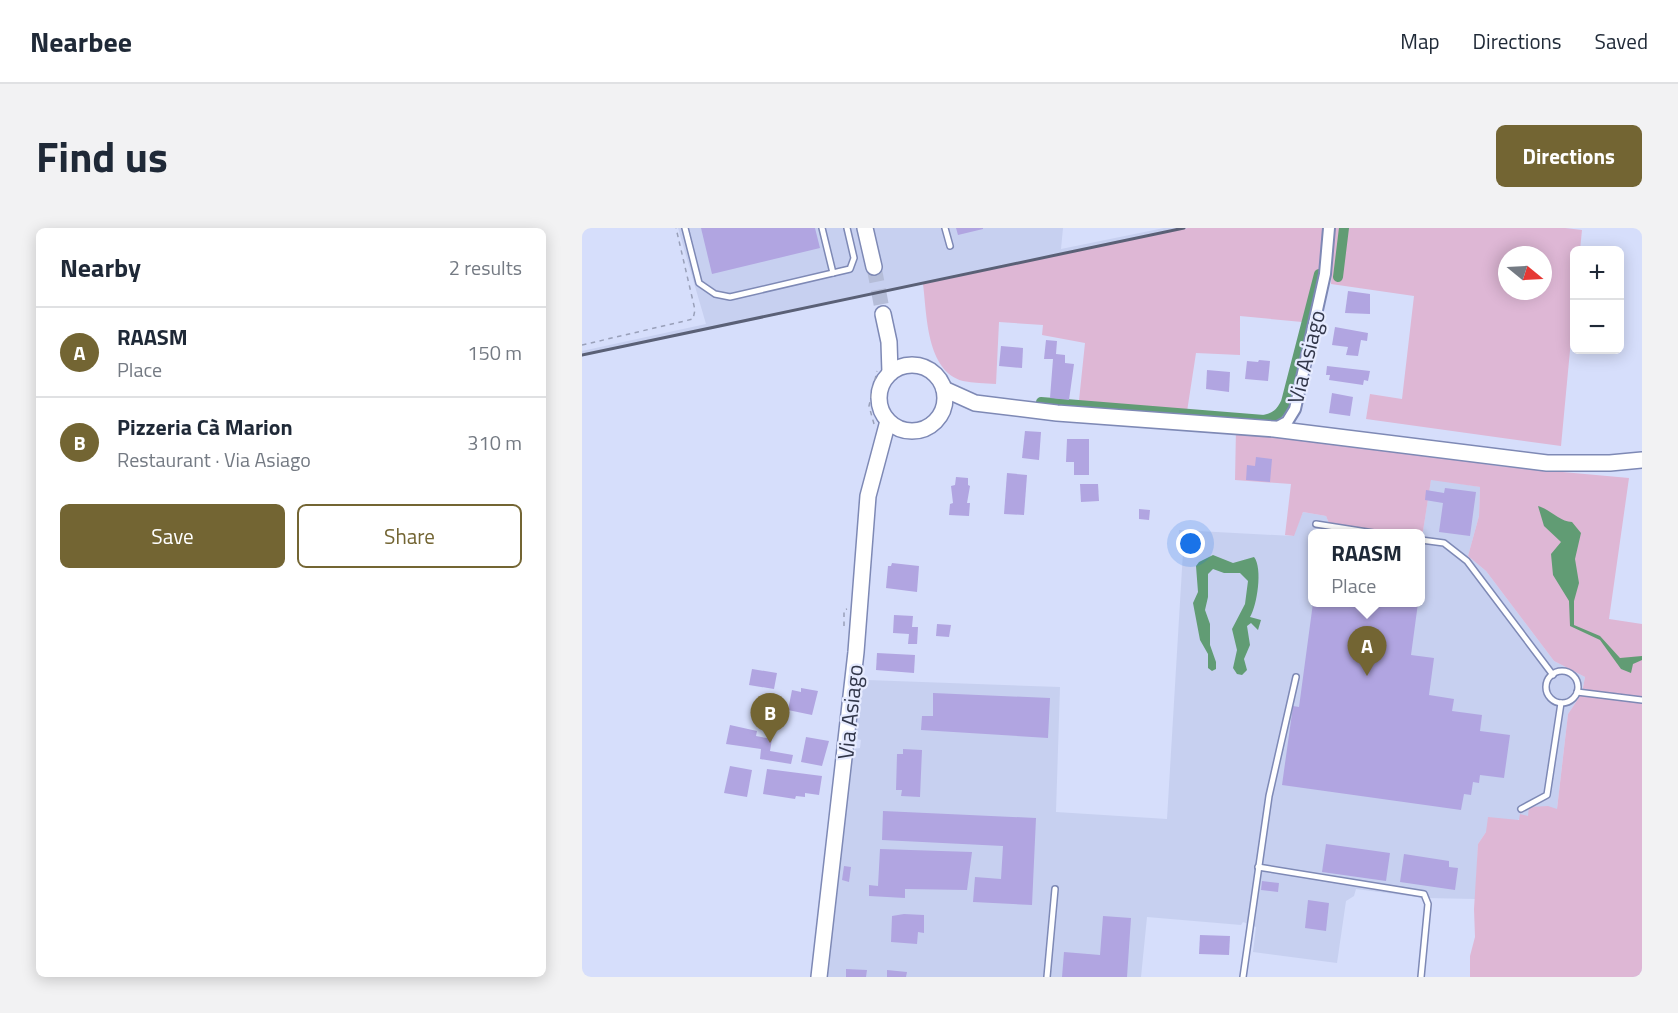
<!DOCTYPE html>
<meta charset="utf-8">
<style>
body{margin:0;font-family:"Titillium Web",sans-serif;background:#f2f2f3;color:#1f2937}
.controls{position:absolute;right:18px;top:18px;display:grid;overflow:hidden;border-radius:9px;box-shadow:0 3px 15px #0003}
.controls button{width:54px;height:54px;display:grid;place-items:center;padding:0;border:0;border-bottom:2px solid #e0e1e3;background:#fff;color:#1f2937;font:30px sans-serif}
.compass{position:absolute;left:916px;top:18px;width:54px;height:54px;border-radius:50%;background:#fff;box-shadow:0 3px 15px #0003;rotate:108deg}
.you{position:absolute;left:609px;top:316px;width:21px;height:21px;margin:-15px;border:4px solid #fff;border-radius:50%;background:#1a73e8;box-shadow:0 0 0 9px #1a73e833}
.badge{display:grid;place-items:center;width:39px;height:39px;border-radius:50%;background:#736533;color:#fff;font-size:20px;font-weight:700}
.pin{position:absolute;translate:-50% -50px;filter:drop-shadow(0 2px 3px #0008)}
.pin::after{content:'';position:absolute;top:32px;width:21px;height:18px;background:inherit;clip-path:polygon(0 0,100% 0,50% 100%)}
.popup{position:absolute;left:726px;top:301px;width:117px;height:78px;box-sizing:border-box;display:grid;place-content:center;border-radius:9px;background:#fff;filter:drop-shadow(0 2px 4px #0005);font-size:20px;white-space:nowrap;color:#747a83}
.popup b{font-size:22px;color:#1f2937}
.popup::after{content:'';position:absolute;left:50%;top:100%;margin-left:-12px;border:12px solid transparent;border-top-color:#fff}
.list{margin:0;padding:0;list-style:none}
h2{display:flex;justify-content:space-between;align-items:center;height:78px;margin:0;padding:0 24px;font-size:26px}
h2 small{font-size:20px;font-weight:400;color:#747a83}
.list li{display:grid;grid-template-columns:39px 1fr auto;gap:18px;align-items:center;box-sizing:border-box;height:90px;padding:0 24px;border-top:2px solid #e0e1e3}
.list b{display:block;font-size:22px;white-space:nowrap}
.list p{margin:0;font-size:20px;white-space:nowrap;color:#747a83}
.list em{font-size:20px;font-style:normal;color:#747a83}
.actions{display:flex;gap:12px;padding:18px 24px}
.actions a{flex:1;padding:14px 0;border:2px solid #736533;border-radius:9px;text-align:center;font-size:21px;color:#736533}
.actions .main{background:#736533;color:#fff}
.map{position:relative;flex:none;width:1060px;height:749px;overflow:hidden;border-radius:9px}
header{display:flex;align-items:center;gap:36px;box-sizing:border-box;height:84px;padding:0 30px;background:#fff;border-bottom:2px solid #e0e1e3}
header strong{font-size:28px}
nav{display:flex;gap:33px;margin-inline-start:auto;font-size:21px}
.intro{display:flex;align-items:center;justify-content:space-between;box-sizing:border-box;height:144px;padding:0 36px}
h1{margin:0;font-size:42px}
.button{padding:15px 27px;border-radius:9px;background:#736533;color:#fff;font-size:21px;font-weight:700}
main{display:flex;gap:36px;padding:0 36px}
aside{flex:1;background:#fff;border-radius:9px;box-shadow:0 3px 15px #0003}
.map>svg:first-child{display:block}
.built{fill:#c7d0f0}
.green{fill:#deb7d5;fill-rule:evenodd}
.water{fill:#619c74}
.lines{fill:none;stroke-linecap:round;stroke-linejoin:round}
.canal{stroke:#619c74;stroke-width:10}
.building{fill:#b1a5e1}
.secondary-tunnel{stroke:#b5bdd8;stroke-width:15;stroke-dasharray:15 8;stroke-linecap:butt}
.service-casing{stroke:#7e89b5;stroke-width:8}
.minor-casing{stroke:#7e89b5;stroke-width:14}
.secondary-casing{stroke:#7e89b5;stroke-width:18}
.path{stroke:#99a0b9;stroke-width:1.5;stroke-dasharray:4.5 4.5;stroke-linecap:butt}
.service{stroke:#fff;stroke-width:5}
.minor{stroke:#fff;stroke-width:10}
.secondary{stroke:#fff;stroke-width:15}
.rail{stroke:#5a6076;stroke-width:3}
.labels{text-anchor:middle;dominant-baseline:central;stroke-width:4.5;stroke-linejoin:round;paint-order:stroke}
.street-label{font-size:22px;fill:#32374a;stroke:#e6ebff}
</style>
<header>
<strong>Nearbee</strong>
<nav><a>Map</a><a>Directions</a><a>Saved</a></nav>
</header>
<div class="intro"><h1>Find us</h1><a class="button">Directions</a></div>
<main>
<aside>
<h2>Nearby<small>2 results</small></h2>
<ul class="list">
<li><span class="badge">A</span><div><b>RAASM</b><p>Place</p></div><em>150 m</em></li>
<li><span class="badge">B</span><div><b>Pizzeria Cà Marion</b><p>Restaurant · Via Asiago</p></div><em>310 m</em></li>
</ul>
<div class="actions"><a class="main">Save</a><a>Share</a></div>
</aside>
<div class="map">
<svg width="1060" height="749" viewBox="0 0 1060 749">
<rect width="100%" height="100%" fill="#d6defb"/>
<g class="built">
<polygon points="96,0 481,0 479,21 582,0 606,0 0,128 0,123 124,96"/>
<polygon points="849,251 898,259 897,288 886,328 904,343 972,433 1003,449 1000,465 986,486 975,581 946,588 904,604 896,616 894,671 843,670 774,661 772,668 764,673 755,735 671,724 674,699 661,694 659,697 565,689 559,749 244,749 271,521 278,520 279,512 272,510 276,465 284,456 285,452 478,459 474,584 585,591 601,324 596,323 597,302 711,308 721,284 744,288 751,305 731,306 731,374 839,374 839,316"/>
</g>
<g class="green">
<path d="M606,0H747L731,95L658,88V127L614,125L604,190L496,182L503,115L460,107L461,97L417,94L414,156C403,155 391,155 381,153C344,143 345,86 341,56Z"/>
<path d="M752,0H983L1000,2L998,22H993L992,80L979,218L784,191L788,166L820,171L832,68L749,56ZM925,27H961V63H925Z"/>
<polygon points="654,201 738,210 916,238 1047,250 1027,391 1060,396 1060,749 888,749 888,728 893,709 892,681 896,616 904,604 906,589 937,592 938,586 946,588 947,579 966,578 975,581 986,486 1000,465 1003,449 972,433 904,343 886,328 897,288 898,259 849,252 839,316 839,306 751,305 744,288 721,284 712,308 703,307 709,256 653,252"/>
</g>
<g class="water">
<path d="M956,278C968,281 978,294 990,294L999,305L993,331L997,355L992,373V397L1018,408L1038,430L1060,428V432L1051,436L1049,445L1039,441L1018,412L988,398L987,373L971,347L969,326L979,314L962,298Z"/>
<path d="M631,327L651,335L672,329C681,340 675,378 668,389L679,392L676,402L669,395L665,398L668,417L662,431L665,442L660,447L655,446L651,440L655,422L650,401L663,376L666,353L658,345H642L631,341L626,346V369L623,382L628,396V417L634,434V441L630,443L626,440V426L618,412L611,375L616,364L614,338L617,334Z"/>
</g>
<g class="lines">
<g class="canal">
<polyline points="756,49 762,0"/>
<path d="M459,174L682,192C693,190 699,185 704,174L737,46"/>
</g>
</g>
<g class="building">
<polygon points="119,0 233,0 238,20 130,46"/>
<polygon points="374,0 401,0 401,1 376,7"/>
<polygon points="766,63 788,66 788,86 763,85"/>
<polygon points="753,99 786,105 785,113 779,112 776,128 764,127 766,119 750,117"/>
<polygon points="464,112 475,113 474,126 483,127 483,135 492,136 487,172 468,170 471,131 462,131"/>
<polygon points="419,118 441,120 440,140 417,138"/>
<polygon points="677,132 688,133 686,153 663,151 665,133 676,134"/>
<polygon points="745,138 788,143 786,153 782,152 781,157 747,152 748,147 744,147"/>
<polygon points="625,142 648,144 647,164 624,161"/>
<polygon points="750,165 771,169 768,188 747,185"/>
<polygon points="443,203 459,204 457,232 440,230"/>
<polygon points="485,211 507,211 507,247 492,247 492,234 484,234"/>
<polygon points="674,229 690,231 688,254 664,252 665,237 673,238"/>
<polygon points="425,245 445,247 442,287 422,286"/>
<polygon points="374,249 386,250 386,257 388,258 385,275 388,275 387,288 367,287 368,276 371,275 369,258 373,257"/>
<polygon points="498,256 516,256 517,273 499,274"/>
<polygon points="863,260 894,264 888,308 857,304 861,275 843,272 844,262 862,265"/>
<polygon points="557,281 568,282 567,292 557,291"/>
<polygon points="310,335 337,338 335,364 304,360 306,338 309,338"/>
<polygon points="731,375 836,375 829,427 852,430 847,467 872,471 870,483 900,487 898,503 928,507 922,550 898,547 897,555 891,554 889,567 882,566 879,582 700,557 711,478 717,479"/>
<polygon points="312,387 331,388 330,399 336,399 335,416 326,416 327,406 311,405"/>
<polygon points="355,396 369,397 367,409 354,408"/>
<polygon points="295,425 333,427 332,445 294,442"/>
<polygon points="170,441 195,445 192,461 167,457"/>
<polygon points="219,460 236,463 230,487 206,482 210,462 219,464"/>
<polygon points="351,465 468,470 466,510 339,502 340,488 351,488"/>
<polygon points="148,497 175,503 174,508 190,511 188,523 211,527 209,536 178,531 179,521 144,516"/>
<polygon points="224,509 247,513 240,538 219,534"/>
<polygon points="321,521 340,522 338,569 319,568 320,562 314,562 315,526 321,526"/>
<polygon points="148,538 170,542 165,569 142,565"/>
<polygon points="185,541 240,548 237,567 223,565 223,569 214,568 213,571 181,566"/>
<polygon points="301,583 454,590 450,677 391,674 393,649 419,651 421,618 300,612"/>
<polygon points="744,616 808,625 804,653 740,644"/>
<polygon points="298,621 390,624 385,662 323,661 323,670 287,668 287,657 296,658"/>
<polygon points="822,626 867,633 867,639 876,640 873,662 818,654"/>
<polygon points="262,638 269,639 267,654 260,652"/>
<polygon points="680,653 697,655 696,664 679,662"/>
<polygon points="726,672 747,675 744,703 723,700"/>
<polygon points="322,686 342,687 342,705 336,704 335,716 309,714 310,688"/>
<polygon points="521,688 549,690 545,749 480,749 482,724 518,727"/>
<polygon points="618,707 648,708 647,727 617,726"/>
<polygon points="264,741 285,742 284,749 264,749"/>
<polygon points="305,742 325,744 324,749 305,749"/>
</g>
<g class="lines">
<polyline class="secondary-tunnel" points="292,39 301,86"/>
<g class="service-casing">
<g id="service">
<polyline points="103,0 117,55 133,66 148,69 268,41 272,30 265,0"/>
<polyline points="240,0 251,45"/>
<polyline points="363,0 368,18"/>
<polyline points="734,296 798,306"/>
<polyline points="839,312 862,315 885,333 971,447"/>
<circle cx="980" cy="459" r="16"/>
<polyline points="995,464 1060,472"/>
<polyline points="939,581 965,567 979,475"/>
<polyline points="676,639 842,666 846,676 839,749"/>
<polyline points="465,749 473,661"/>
<polyline points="661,749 687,568 714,449"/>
</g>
</g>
<g class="minor-casing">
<polyline id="minor" points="692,201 705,194 713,181 743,46 747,0"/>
</g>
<g class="secondary-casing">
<g id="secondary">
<polyline points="283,0 292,39"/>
<polyline points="301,86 307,114 308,145"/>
<circle cx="330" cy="170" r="33"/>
<polyline points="362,161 393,175 475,185 692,201 965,235 1028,235 1060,232"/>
<polyline points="237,749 274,424 286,268 306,193"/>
</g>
</g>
<g class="path">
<polyline points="0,117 111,91 113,82 94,0"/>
<polyline points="292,196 287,178 295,143"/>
<polyline points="262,398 262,382 265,381"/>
</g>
<use href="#service" class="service"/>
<use href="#minor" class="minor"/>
<use href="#secondary" class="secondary"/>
<polyline class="rail" points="0,127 602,0"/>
</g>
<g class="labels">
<g class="street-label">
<text transform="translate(724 129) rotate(-76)">Via Asiago</text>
<text transform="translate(268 484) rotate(-84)">Via Asiago</text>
</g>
</g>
</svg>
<div class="controls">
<button>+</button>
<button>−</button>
</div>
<svg class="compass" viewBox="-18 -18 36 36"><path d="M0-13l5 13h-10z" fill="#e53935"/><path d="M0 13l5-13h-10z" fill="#747a83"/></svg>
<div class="you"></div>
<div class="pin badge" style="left:785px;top:448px">A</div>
<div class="popup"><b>RAASM</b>Place</div>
<div class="pin badge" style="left:188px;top:515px">B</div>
</div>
</main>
